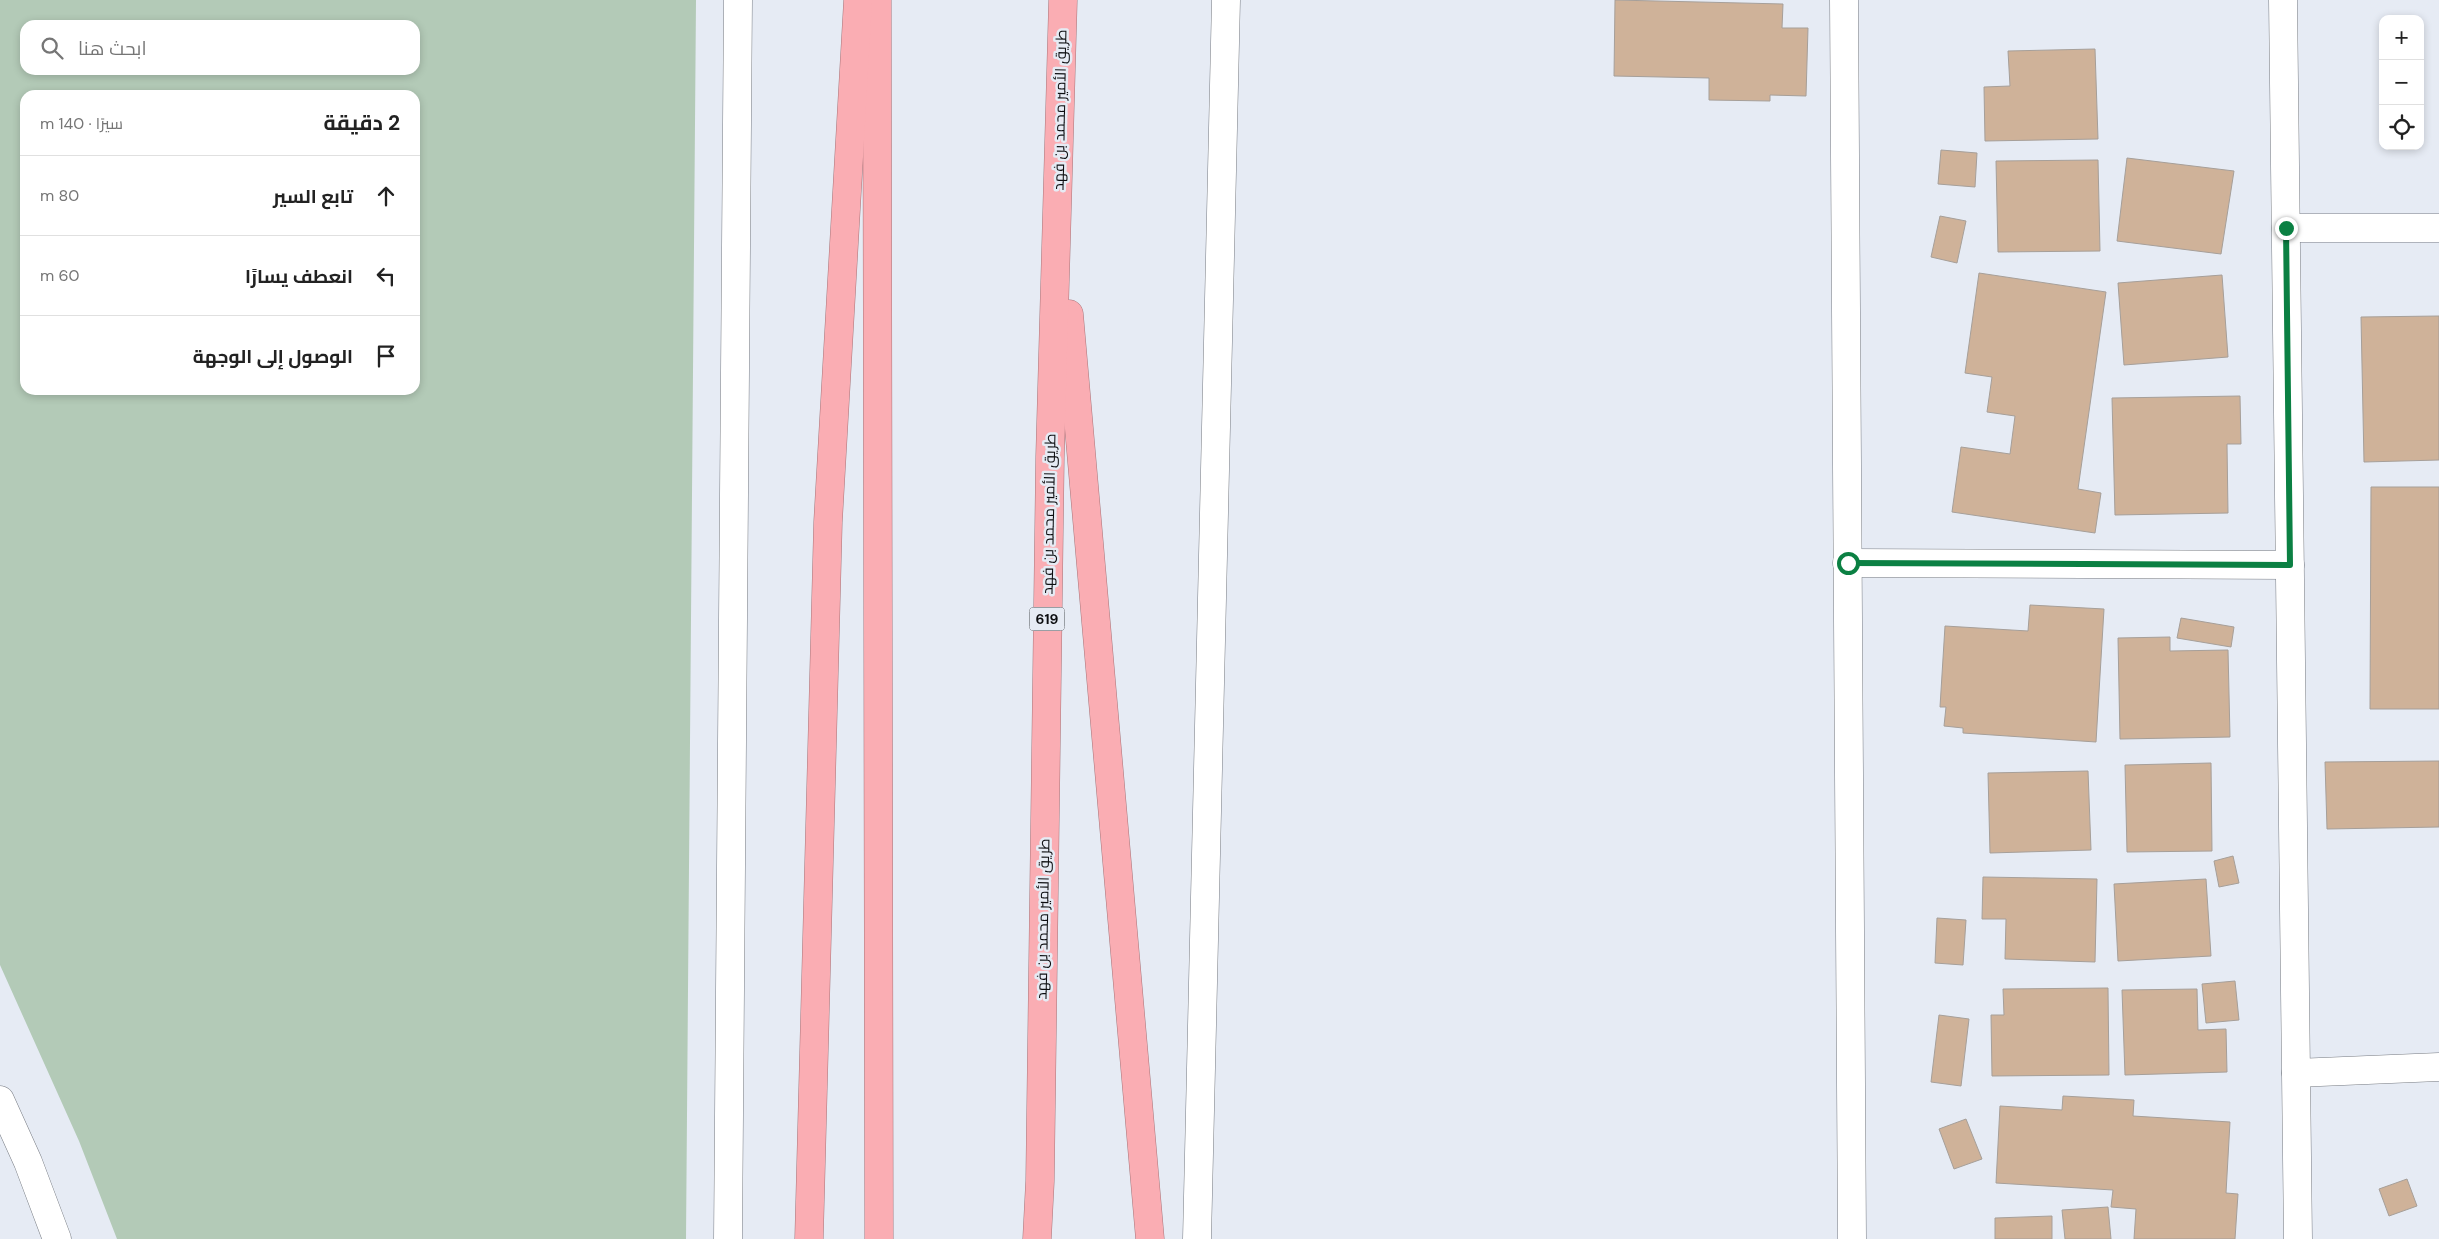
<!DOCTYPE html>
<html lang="ar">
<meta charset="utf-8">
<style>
body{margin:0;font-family:"DM Sans",Cairo,sans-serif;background:#f2f2f2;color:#222;direction:rtl}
.controls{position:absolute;right:15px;top:15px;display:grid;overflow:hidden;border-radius:10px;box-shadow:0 2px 8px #0003}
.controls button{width:45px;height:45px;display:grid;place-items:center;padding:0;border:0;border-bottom:1px solid #e0e0e0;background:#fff;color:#222;font:25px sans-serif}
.stop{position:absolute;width:15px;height:15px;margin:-11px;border:4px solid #0b8043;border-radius:50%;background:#fff}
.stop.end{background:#0b8043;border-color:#fff;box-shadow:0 1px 5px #0008}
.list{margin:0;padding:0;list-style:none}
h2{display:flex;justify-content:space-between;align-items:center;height:65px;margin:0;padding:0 20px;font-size:21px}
h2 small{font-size:16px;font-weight:400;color:#767676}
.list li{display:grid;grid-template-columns:32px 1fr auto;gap:15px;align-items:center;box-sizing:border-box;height:80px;padding:0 20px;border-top:1px solid #e0e0e0}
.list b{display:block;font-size:19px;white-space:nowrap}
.list em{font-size:16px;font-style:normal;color:#767676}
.icon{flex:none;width:28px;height:28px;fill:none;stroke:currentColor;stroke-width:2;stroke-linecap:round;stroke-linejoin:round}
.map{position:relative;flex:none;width:2439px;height:1239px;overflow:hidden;direction:ltr}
.search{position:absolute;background:#fff;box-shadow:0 2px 8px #0003;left:20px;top:20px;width:400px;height:55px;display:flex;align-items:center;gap:12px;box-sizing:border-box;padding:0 18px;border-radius:15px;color:#767676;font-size:19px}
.panel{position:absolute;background:#fff;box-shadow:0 2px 8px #0003;left:20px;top:90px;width:400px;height:305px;border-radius:15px;direction:rtl}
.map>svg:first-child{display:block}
.green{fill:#b3cab7;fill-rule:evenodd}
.building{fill:#cfb299;stroke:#a69f99}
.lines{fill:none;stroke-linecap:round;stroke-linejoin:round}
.minor-casing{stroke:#787c83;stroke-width:29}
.secondary-casing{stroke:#787c83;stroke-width:29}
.motorway-casing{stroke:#a7757a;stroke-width:29}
.minor{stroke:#fff;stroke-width:28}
.secondary{stroke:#fff;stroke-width:28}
.motorway{stroke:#faadb3;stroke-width:28}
.route{stroke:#0b8043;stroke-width:6}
.labels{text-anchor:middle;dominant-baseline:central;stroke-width:5;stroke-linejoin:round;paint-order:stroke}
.shield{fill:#e6ebf4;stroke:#4d5054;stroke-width:1}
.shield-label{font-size:14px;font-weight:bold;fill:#0c0d10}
.street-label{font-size:15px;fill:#0c0d10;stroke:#e6ebf4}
</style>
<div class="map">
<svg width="2439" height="1239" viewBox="0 0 2439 1239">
<rect width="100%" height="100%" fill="#e6ebf4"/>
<path class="green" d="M0,0H696L686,1239H117L79,1141L0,965ZM25,25H415V70H25ZM25,95H415V390H25Z"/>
<g class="building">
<polygon points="1615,0 1783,4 1782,28 1808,28 1806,96 1770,95 1770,101 1709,100 1709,78 1614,76"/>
<polygon points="2095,49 2098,139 1985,141 1984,87 2010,86 2008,51"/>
<polygon points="1941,150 1977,153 1975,187 1938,184"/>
<polygon points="2127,158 2234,171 2221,254 2117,241"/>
<polygon points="2098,160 2100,251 1998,252 1996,161"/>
<polygon points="1940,216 1966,221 1957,263 1931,257"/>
<polygon points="1979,273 2106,292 2078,489 2101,493 2095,533 1952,512 1961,447 2010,454 2015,416 1987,412 1992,377 1965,373"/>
<polygon points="2222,275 2228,357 2124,365 2118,283"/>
<polygon points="2439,316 2439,460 2364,462 2361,317"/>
<polygon points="2240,396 2241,444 2227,444 2228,513 2115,515 2112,398"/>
<polygon points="2371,487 2439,487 2439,709 2370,709"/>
<polygon points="2030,605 2104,609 2096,742 1963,733 1963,728 1944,726 1946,707 1940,707 1945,626 2028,631"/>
<polygon points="2181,618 2234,627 2231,647 2177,638"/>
<polygon points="2170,637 2170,651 2228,650 2230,737 2120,739 2118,638"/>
<polygon points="2439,761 2439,827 2327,829 2325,762"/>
<polygon points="2211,763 2212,851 2127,852 2125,765"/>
<polygon points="2088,771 2091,850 1990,853 1988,773"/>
<polygon points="2233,856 2239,883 2219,887 2214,861"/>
<polygon points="1983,877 2097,879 2095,962 2005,959 2006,919 1982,919"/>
<polygon points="2206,879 2211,956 2118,961 2114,884"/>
<polygon points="1937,918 1966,920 1963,965 1935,963"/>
<polygon points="2235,981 2239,1020 2206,1023 2202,984"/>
<polygon points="2108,988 2109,1075 1992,1076 1991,1015 2004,1015 2003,989"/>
<polygon points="2197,989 2198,1030 2226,1029 2227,1072 2125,1075 2122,990"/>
<polygon points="1939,1015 1969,1019 1961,1086 1931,1082"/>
<polygon points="2063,1096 2134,1100 2133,1116 2230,1122 2226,1193 2238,1194 2235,1239 2134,1239 2136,1209 2111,1207 2113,1190 1996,1183 2000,1106 2062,1110"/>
<polygon points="1966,1119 1982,1159 1954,1169 1939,1129"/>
<polygon points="2407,1179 2417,1206 2389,1216 2379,1189"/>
<polygon points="2108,1207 2111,1239 2065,1239 2062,1210"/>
<polygon points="2052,1216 2052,1239 1995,1239 1995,1218"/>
</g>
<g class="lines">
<g class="minor-casing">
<g id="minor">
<polyline points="1844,0 1852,1239"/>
<polyline points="2283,0 2298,1239"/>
<polyline points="2286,228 2439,228"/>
<polyline points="1847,563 2290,565"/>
<polyline points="2296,1073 2439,1067"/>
<polyline points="0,1100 28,1162 57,1239"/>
</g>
</g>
<g class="secondary-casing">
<g id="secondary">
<polyline points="728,1239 738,0"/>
<polyline points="1197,1239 1226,0"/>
</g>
</g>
<g class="motorway-casing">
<g id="motorway">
<polyline points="877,0 879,1239"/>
<polyline points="1069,314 1150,1239"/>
<polyline points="809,1239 828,522 858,0"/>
<polyline points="1037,1239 1040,1181 1050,457 1063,0"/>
</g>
</g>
<use href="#minor" class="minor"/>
<use href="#secondary" class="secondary"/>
<use href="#motorway" class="motorway"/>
</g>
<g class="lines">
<polyline class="route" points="1848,563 2290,565 2286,228"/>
</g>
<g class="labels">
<rect class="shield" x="1029.5" y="607.5" width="35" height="23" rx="4"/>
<g class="shield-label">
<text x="1047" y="619">619</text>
</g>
<g class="street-label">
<text transform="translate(1060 110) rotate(-89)">طريق الأمير محمد بن فهد</text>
<text transform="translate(1049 514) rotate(-89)">طريق الأمير محمد بن فهد</text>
<text transform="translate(1043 919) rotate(-89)">طريق الأمير محمد بن فهد</text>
</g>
</g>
</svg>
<div class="controls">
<button>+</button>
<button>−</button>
<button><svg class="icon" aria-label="locate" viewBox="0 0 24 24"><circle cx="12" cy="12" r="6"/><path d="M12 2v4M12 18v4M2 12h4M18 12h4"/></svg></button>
</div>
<div class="stop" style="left:1848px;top:563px"></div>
<div class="stop end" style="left:2286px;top:228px"></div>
<div class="search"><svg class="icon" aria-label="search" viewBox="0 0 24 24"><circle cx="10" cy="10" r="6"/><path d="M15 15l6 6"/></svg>ابحث هنا</div>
<section class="panel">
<h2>2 دقيقة<small>سيرًا · 140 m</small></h2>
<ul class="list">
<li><svg class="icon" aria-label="ahead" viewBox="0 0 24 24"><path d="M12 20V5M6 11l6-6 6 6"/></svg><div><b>تابع السير</b></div><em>80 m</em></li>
<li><svg class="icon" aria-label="left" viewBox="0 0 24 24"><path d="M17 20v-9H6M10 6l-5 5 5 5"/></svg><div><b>انعطف يسارًا</b></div><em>60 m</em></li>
<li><svg class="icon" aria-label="arrive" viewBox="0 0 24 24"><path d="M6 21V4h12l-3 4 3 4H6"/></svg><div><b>الوصول إلى الوجهة</b></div></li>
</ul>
</section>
</div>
